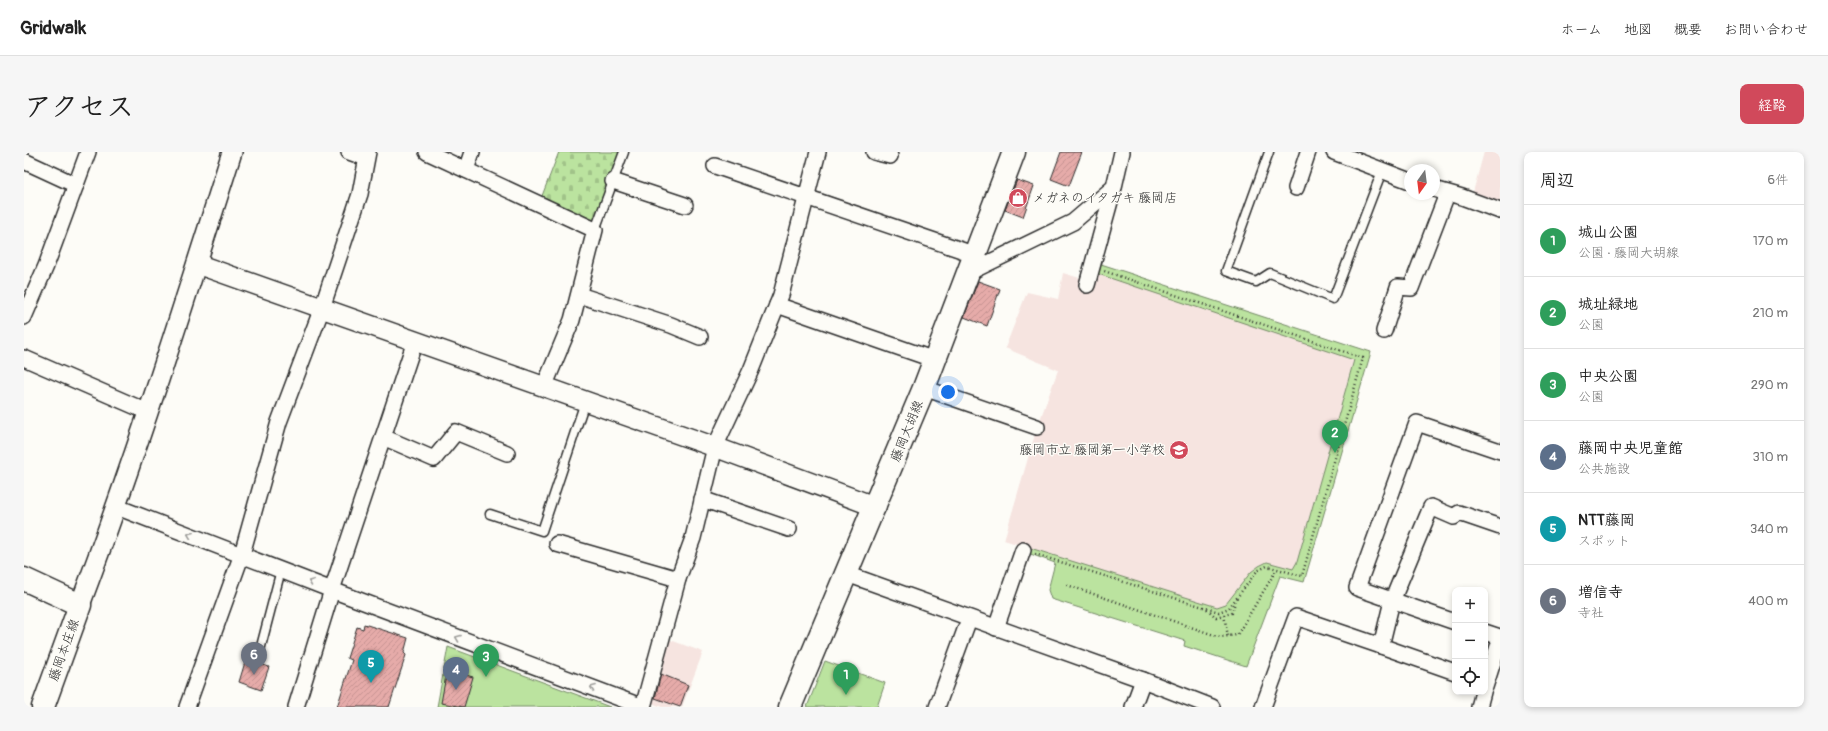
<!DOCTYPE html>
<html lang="ja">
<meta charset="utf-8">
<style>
body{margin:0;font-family:Pangolin,"Klee One",sans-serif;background:#f6f6f6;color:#222}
.controls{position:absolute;right:12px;bottom:12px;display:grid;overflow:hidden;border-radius:8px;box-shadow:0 2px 6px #0003}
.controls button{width:36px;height:36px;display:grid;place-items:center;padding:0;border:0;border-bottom:1px solid #e0e0e0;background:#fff;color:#222;font:20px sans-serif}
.compass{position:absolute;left:1380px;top:12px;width:36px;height:36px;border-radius:50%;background:#fff;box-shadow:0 2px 6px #0003;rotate:194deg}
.you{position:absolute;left:924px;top:240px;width:14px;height:14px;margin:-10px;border:3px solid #fff;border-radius:50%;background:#1a73e8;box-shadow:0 0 0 6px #1a73e833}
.badge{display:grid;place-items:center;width:26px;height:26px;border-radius:50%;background:#d1495b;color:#fff;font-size:13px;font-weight:700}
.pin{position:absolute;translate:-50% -33px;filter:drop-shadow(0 1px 2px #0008)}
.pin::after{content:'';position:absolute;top:21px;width:14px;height:12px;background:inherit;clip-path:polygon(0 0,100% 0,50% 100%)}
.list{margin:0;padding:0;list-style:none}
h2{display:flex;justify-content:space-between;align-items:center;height:52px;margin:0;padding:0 16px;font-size:17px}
h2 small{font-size:13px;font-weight:400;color:#767676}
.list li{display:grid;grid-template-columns:26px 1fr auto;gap:12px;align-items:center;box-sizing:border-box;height:72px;padding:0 16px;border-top:1px solid #e0e0e0}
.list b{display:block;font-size:15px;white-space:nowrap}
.list p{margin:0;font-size:13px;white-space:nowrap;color:#767676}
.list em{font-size:13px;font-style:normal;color:#767676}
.icon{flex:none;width:22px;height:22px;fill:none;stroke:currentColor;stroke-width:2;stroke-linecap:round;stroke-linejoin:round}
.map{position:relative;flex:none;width:1476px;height:555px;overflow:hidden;border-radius:8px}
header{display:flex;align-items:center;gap:24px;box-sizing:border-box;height:56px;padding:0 20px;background:#fff;border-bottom:1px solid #e0e0e0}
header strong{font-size:19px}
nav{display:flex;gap:22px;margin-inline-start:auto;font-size:14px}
.intro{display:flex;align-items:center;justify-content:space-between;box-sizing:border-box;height:96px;padding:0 24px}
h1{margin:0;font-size:28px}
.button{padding:10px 18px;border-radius:8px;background:#d1495b;color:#fff;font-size:14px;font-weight:700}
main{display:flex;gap:24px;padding:0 24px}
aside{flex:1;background:#fff;border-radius:8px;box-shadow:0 2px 6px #0003}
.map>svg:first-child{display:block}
.built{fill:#f6e4e0}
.green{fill:#bbe39f;stroke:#738765}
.cemetery{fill:url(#cemetery-stones);stroke:#738765}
.building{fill:url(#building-hatch);stroke:#2b2b2b}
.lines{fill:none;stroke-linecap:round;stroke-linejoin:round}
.service-casing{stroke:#2b2b2b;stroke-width:11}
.minor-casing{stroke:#2b2b2b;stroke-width:18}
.tertiary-casing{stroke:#2b2b2b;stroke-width:22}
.primary-casing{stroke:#2b2b2b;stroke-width:25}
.path{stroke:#2b2b2b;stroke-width:2.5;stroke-dasharray:1 3;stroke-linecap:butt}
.service{stroke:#fdfcf7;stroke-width:8}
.minor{stroke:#fdfcf7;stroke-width:15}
.tertiary{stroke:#fdfcf7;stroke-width:19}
.primary{stroke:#fdfcf7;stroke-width:22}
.oneway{stroke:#9e9e9b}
.labels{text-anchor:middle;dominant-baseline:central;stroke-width:3;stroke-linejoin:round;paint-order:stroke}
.poi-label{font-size:13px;fill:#2b2b2b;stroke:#fdfcf7;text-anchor:start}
.street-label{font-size:13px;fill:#2b2b2b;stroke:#fdfcf7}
</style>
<header>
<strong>Gridwalk</strong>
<nav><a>ホーム</a><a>地図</a><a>概要</a><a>お問い合わせ</a></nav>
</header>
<div class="intro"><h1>アクセス</h1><a class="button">経路</a></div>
<main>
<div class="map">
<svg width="1476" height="555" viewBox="0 0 1476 555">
<defs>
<pattern id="cemetery-stones" width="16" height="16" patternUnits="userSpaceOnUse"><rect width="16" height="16" fill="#bbe39f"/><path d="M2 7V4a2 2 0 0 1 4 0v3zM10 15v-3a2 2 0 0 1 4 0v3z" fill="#a1c389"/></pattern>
<pattern id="building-hatch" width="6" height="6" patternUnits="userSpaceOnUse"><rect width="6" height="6" fill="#e6aba9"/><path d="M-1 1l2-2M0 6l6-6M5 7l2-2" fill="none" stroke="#c59392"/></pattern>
</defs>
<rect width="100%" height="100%" fill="#fdfcf7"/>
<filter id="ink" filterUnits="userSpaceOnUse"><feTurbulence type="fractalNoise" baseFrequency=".025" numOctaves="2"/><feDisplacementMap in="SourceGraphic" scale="8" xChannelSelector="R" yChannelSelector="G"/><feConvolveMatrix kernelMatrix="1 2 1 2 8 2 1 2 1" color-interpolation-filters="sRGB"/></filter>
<g filter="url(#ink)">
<g class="built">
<polygon points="1460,0 1476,0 1476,53 1448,44"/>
<polygon points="1039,121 1069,130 1071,121 1330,207 1273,410 1269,417 1243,410 1235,414 1227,420 1202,452 1193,455 980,388 1012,279 1034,218 981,196 1003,140 1034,147"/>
<polygon points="641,486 679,500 658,555 638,555 625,550"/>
</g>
<g class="green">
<polygon points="1074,111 1347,200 1280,430 1256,424 1222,514 1160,494 1161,489 1027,447 1024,438 1031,411 1001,400 1003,395 1193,455 1202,452 1227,420 1235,414 1243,410 1269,417 1273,410 1330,208 1071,121"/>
<polygon points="424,495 586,555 413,555"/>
<polygon points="801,509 861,531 853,555 783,555"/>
</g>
<polygon class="cemetery" points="535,0 596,0 570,73 516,49"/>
<g class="building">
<polygon points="1037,0 1058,0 1045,34 1027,27"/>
<polygon points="993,28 1010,34 999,65 981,58"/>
<polygon points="954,129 976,137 963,174 940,165"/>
<polygon points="340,472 384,486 380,501 382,503 365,555 313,555 328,508 323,506 333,475 339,477"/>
<polygon points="222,507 245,515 237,538 215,530"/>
<polygon points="423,518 449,525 440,555 417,551"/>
<polygon points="637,522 664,533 656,555 631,546"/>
</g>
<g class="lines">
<g class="service-casing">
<g id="service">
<polyline points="1245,0 1202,119 1232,130 1246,121 1309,147 1358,19"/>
<polyline points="571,78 600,0"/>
<polyline points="466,362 518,379 561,250"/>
<polyline points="235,502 257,418"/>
</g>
</g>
<g class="minor-casing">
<g id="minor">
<polyline points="325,0 342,6"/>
<polyline points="403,0 571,78 548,168 520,235"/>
<polyline points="850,0 866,4"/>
<polyline points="1310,0 1386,29"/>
<polyline points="0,9 52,33"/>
<polyline points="691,14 952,103"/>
<polyline points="442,18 448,0"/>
<polyline points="589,29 661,53"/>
<polyline points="1272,36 1284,0"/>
<polyline points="1410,37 1438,45 1476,59"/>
<polyline points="946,120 1049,70 1090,35 1098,0"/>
<polyline points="1063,133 1090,35"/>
<polyline points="555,143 647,173 676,185"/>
<polyline points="753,153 911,208"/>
<polyline points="0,165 22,114 64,0"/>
<polyline points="1360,179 1374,135 1387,136 1423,42"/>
<polyline points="0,206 124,260"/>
<polyline points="900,236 1013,275"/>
<polyline points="359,285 410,307 432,280 483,301"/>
<polyline points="678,347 765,377"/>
<polyline points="93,355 308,438 619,555"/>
<polyline points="533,392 654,427"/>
<polyline points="823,422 1119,528 1188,555"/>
<polyline points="1431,470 1333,436 1393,271 1476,299"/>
<polyline points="972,476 999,398"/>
<polyline points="1461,480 1476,485"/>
<polyline points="1357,494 1431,520"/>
<polyline points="1461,535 1476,488"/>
<polyline points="163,555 218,402 255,270 298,156 336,42 344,0"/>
<polyline points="272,555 308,438 391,189"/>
<polyline points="619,555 654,427 669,386 691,295 727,218 757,143 794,0"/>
<polyline points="913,555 945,467"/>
<polyline points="1109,555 1119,528"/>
<polyline points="1239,555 1272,465 1357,494 1368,449 1407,355 1430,365 1435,361 1476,375"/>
<polyline points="1455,555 1459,540"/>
</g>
</g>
<g class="tertiary-casing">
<g id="tertiary">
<polyline points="173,112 691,295 852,355"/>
<path d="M56,453C112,304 160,152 208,0"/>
</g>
</g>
<g class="primary-casing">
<g id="primary">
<polyline points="0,427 56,453 19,555"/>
<polyline points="766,555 900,236 990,0"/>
</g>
</g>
<g class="path">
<polyline points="1011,402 1195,460 1205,456 1233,419 1243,414 1278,424 1339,206 1080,119"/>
<polyline points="1043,433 1196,485 1213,483 1253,417"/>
<polyline points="1183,457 1192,465 1208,461 1211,450"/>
<polyline points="1200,463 1204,484"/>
</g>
<use href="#service" class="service"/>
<use href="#minor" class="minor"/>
<use href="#tertiary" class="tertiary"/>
<use href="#primary" class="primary"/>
</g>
<defs><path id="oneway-chevron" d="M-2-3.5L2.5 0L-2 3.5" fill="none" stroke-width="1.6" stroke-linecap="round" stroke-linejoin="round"/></defs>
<g class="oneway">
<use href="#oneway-chevron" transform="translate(166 383) rotate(-159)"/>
<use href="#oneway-chevron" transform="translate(287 430) rotate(-158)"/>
<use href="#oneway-chevron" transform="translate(434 486) rotate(-159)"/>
<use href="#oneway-chevron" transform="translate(569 536) rotate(-159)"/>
</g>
</g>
<defs>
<g id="shop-disc" transform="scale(1)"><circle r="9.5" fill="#d1495b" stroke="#fdfcf7"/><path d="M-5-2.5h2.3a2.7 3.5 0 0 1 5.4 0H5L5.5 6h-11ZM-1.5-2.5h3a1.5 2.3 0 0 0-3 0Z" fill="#fff"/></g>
<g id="school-disc" transform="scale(1)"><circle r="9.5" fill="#d1495b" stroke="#fdfcf7"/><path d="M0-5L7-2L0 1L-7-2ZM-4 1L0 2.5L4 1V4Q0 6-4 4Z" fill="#fff"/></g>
</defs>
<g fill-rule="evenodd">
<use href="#shop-disc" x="994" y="46"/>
<use href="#school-disc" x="1155" y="298"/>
</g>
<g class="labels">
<g class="poi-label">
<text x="1008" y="46">メガネのイタガキ 藤岡店</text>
<text x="1141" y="298" text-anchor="end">藤岡市立 藤岡第一小学校</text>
</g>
<g class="street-label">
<text transform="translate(883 279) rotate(-68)">藤岡大胡線</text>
<text transform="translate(40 498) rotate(-70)">藤岡本庄線</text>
</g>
</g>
</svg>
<div class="controls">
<button>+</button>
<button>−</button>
<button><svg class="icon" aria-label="locate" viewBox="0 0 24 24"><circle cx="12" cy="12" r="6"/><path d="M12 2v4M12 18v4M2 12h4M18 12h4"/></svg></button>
</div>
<svg class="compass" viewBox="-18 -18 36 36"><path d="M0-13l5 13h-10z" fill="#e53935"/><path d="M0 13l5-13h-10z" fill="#767676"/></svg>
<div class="you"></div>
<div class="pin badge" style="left:822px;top:543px;background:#2e9e5b">1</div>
<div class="pin badge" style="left:1311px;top:301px;background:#2e9e5b">2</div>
<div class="pin badge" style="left:462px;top:525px;background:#2e9e5b">3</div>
<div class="pin badge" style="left:432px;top:538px;background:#5c6f8a">4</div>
<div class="pin badge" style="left:347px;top:531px;background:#0f9aa8">5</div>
<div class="pin badge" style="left:230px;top:523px;background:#6b7280">6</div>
</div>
<aside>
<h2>周辺<small>6件</small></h2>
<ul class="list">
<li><span class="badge" style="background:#2e9e5b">1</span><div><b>城山公園</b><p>公園 · 藤岡大胡線</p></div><em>170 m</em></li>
<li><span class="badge" style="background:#2e9e5b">2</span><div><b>城址緑地</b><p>公園</p></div><em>210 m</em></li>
<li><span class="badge" style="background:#2e9e5b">3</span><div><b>中央公園</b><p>公園</p></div><em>290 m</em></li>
<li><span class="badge" style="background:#5c6f8a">4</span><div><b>藤岡中央児童館</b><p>公共施設</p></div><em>310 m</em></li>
<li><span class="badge" style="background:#0f9aa8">5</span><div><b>NTT藤岡</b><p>スポット</p></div><em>340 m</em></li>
<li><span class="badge" style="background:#6b7280">6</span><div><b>増信寺</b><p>寺社</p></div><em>400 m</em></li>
</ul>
</aside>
</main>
